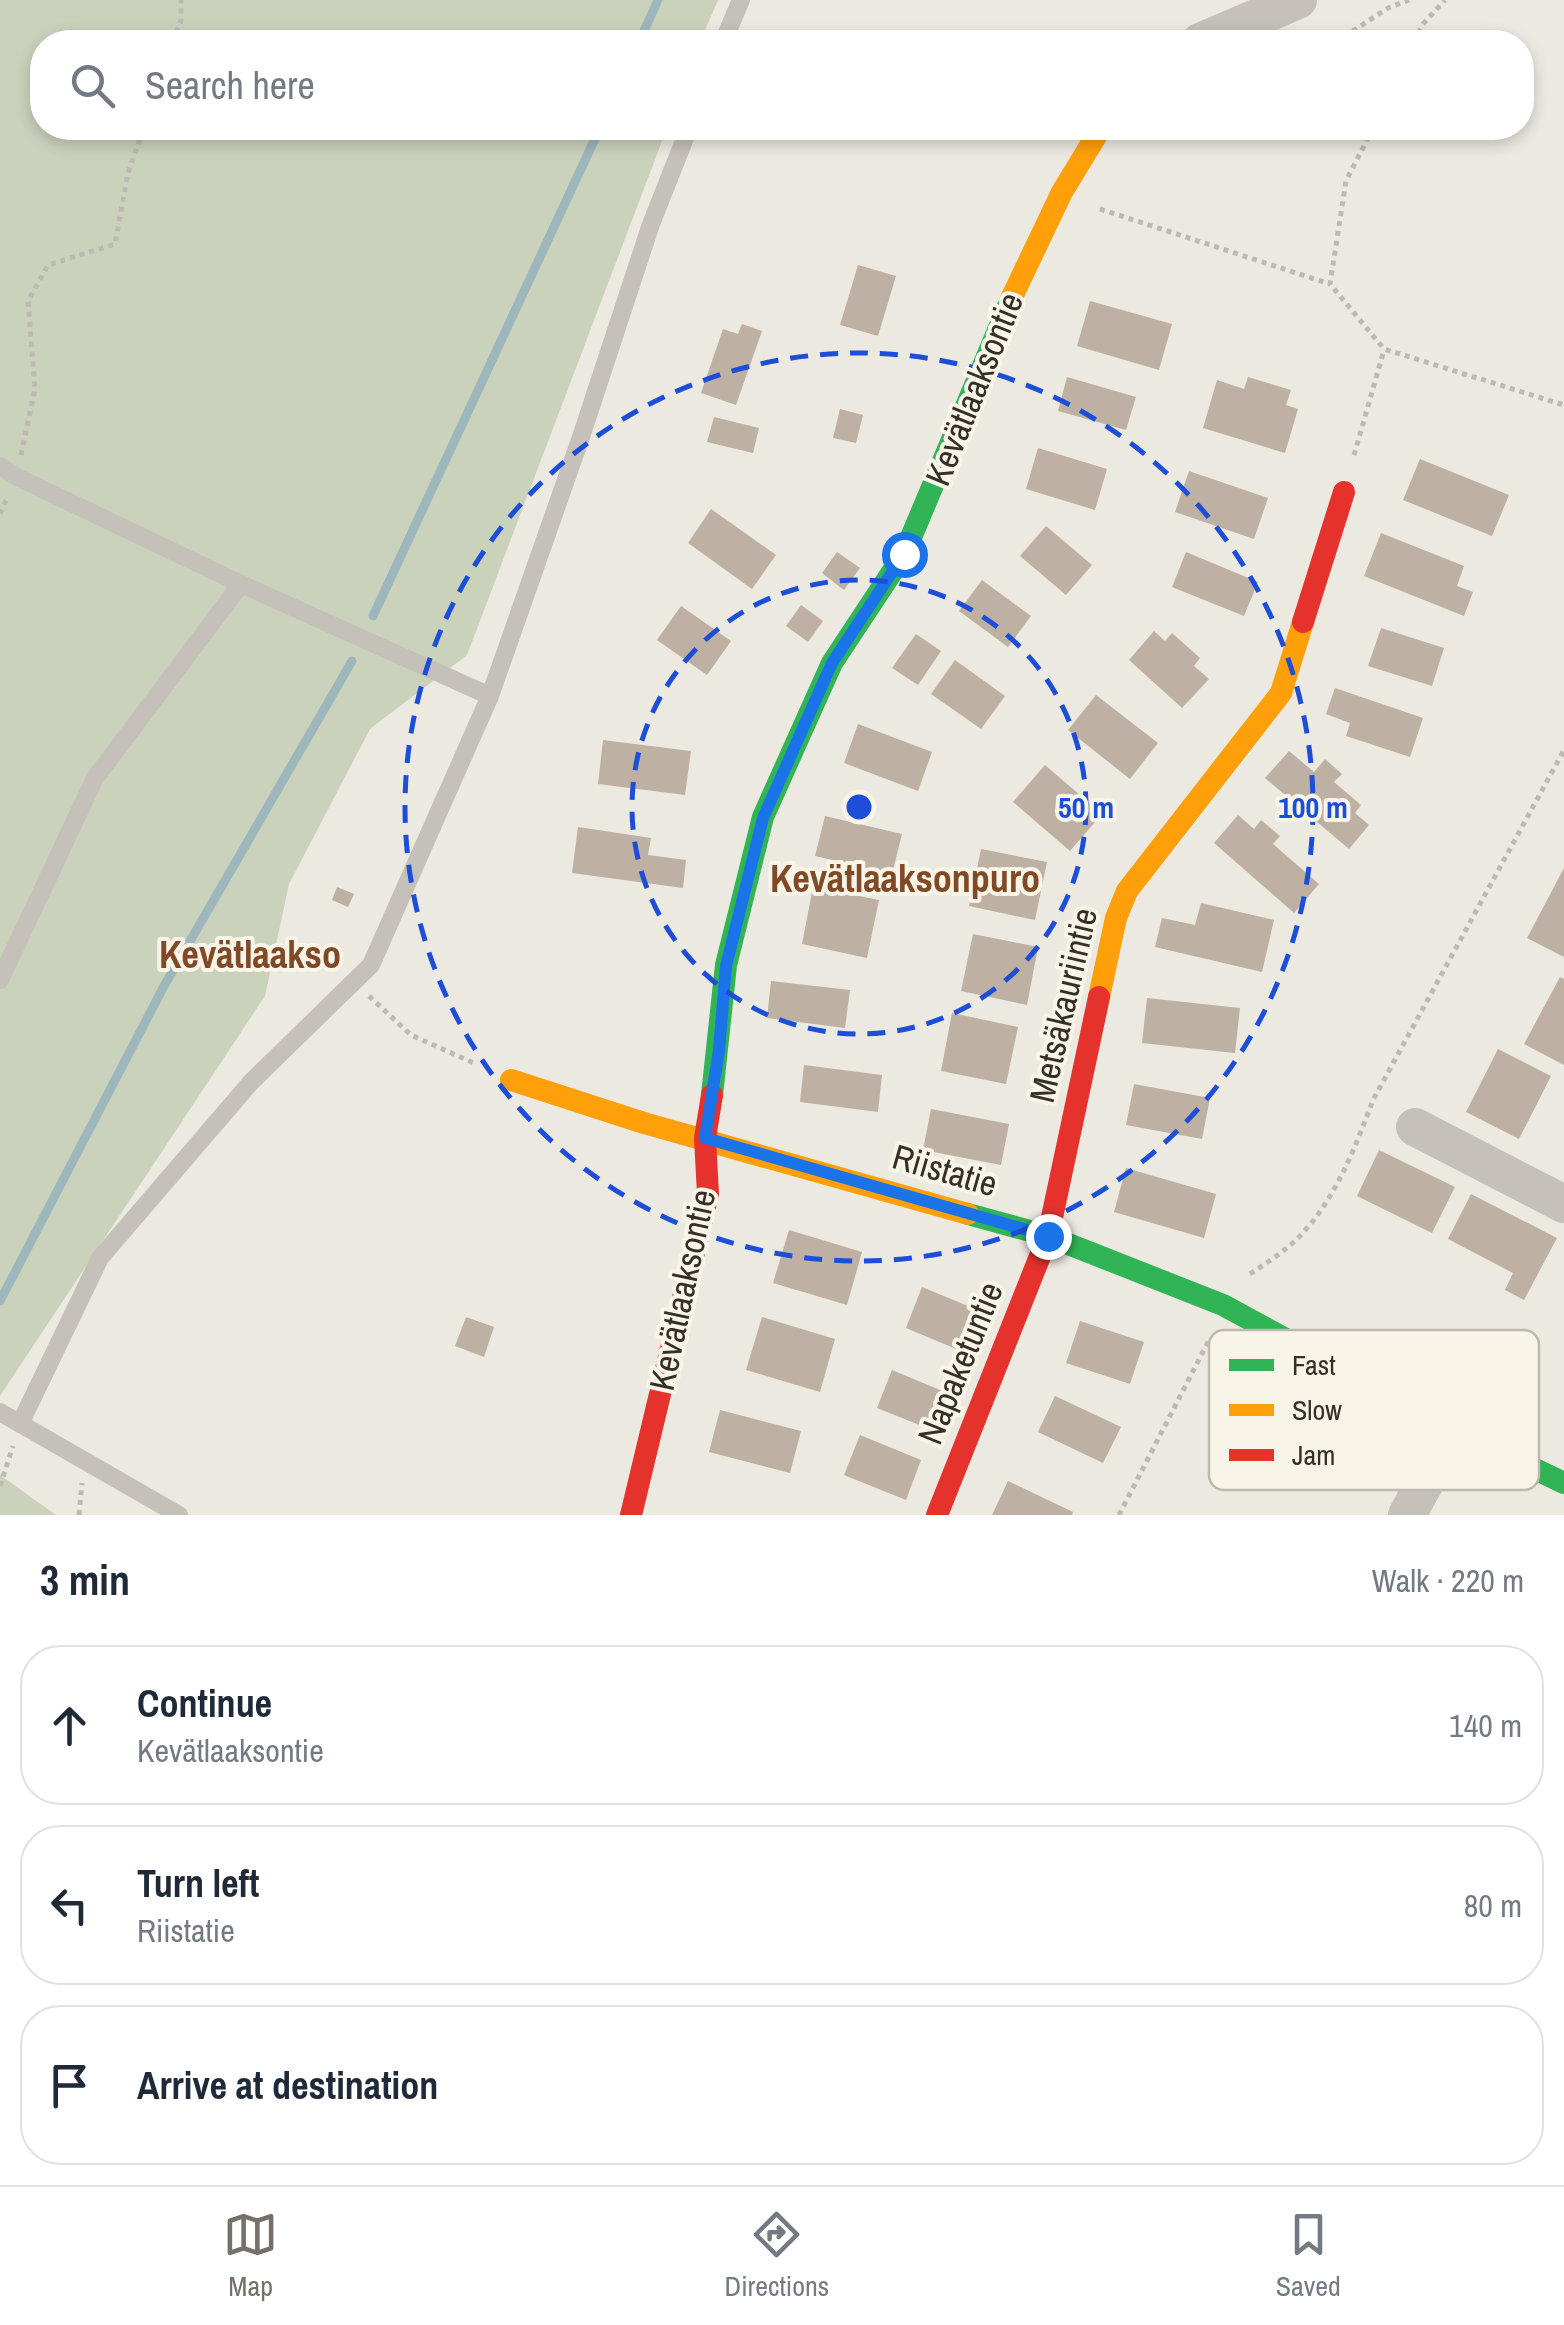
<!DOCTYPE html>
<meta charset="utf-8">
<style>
body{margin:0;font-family:"Archivo Narrow",sans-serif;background:#f6f6f7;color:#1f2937}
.stop{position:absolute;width:30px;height:30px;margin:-22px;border:8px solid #1a73e8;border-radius:50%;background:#fff}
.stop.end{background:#1a73e8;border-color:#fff;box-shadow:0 2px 10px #0008}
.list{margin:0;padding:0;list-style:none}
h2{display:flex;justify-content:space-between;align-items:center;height:130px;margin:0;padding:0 40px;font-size:42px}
h2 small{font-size:32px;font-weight:400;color:#747a83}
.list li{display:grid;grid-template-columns:65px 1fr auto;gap:30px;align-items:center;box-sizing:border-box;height:160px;margin:0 20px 20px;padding:0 20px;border:2px solid #e0e1e3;border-radius:40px}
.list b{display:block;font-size:38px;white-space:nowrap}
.list p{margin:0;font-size:32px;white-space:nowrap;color:#747a83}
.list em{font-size:32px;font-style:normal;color:#747a83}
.icon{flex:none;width:55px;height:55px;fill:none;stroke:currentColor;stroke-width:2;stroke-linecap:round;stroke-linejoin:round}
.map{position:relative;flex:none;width:1564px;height:1515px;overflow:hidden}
.search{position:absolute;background:#fff;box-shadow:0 5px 15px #0003;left:30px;right:30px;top:30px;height:110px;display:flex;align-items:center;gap:25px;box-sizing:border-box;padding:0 35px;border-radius:40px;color:#747a83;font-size:38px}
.sheet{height:670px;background:#fff}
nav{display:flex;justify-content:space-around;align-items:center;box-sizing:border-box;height:140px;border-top:2px solid #e0e1e3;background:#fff;font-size:28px;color:#747a83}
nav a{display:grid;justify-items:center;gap:5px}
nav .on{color:#757069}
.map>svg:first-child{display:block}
.green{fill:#cad2bc}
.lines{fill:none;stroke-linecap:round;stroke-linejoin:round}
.stream{stroke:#9eb7bc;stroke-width:9}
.building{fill:#beb0a3}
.path{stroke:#beb9b2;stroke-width:5;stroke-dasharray:5 5;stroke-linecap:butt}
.lane{stroke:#c5c1ba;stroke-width:18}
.street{stroke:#c5c1ba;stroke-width:38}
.fast{stroke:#30b455;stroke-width:22}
.slow{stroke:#ff9f0a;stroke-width:22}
.jam{stroke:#e5322d;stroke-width:22}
.route{stroke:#1a73e8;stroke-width:12}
.ring{fill:none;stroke:#1d4ed8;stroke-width:5;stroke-dasharray:18 12}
.labels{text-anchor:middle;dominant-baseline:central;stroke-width:8;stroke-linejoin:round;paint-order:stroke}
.street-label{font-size:35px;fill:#352f28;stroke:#f8f4e8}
.neighbourhood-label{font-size:38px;font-weight:bold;fill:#804a26;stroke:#f8f4e8}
.key{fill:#f8f4e8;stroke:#beb9ae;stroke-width:2.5}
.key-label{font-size:28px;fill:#352f28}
.centre{fill:#1d4ed8;stroke:#f8f4e8;stroke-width:5}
.ring-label{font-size:30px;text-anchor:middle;font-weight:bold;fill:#1d4ed8;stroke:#f8f4e8;stroke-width:8;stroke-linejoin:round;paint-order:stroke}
</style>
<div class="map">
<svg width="1564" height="1515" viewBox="0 0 1564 1515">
<rect width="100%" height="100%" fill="#ece9e1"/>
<g class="green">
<polygon points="0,0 718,0 700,42 42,42 42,128 667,128 467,655 370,729 289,884 265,996 0,1396"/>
<polygon points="0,1475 56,1515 0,1515"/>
</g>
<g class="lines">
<g class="stream">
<polyline points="639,42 658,0"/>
<polyline points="373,616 600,128"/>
<polyline points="0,1301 164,986 352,661"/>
</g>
</g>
<g class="building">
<polygon points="858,265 896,276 878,336 840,325"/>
<polygon points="1090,301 1172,324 1159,370 1077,346"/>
<polygon points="742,324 762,331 736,405 701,393 723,329 738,334"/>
<polygon points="1067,377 1136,397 1126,430 1058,411"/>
<polygon points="1248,377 1291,390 1286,405 1298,409 1285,453 1203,428 1217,380 1244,389"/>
<polygon points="840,409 863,415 856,443 833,438"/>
<polygon points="714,417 759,428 753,453 707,442"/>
<polygon points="1038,448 1107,469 1095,510 1026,489"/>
<polygon points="1420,459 1509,495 1492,536 1403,500"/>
<polygon points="1189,471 1268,498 1254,539 1175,512"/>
<polygon points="711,509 776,555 752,589 688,543"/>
<polygon points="1046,526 1092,565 1066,595 1020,556"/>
<polygon points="1381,533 1464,566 1457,586 1473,592 1464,616 1364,576"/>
<polygon points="837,552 860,568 844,590 822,573"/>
<polygon points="1186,552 1258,582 1244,616 1172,587"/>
<polygon points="982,580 1031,616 1008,647 959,611"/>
<polygon points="801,605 823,621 808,642 786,626"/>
<polygon points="681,606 731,641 707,675 657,640"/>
<polygon points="1381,628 1444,648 1432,686 1368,666"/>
<polygon points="1154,631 1165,641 1172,633 1200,658 1194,666 1209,679 1182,708 1129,660"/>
<polygon points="916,634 941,651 918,685 892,668"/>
<polygon points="955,660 1005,696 981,729 931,694"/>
<polygon points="1335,688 1423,718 1410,757 1346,736 1350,723 1326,714"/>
<polygon points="1096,695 1158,743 1130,779 1068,730"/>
<polygon points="858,724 932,752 918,791 844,763"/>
<polygon points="603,740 691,751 685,795 598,784"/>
<polygon points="1289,751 1314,772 1325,759 1342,774 1334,782 1361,805 1355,813 1369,825 1349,849 1265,778"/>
<polygon points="1045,765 1102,814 1070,851 1013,802"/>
<polygon points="1238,815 1254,829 1261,820 1280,836 1273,844 1319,884 1294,913 1214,843"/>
<polygon points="825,816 902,834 892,874 815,856"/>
<polygon points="578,827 651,838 648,855 686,860 683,888 572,873"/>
<polygon points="981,849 1047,862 1035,920 969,906"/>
<polygon points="1564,868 1564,957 1527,938"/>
<polygon points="337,887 354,894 348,907 332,900"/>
<polygon points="813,887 879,900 867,958 802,944"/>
<polygon points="1201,903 1274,920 1262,972 1155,947 1162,918 1195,925"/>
<polygon points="973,934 1038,947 1027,1005 961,991"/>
<polygon points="1560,977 1564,979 1564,1065 1524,1044"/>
<polygon points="771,981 850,990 845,1028 767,1018"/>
<polygon points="1147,998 1240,1008 1235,1053 1142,1043"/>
<polygon points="952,1013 1018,1027 1006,1084 941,1071"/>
<polygon points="1498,1049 1551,1076 1519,1139 1466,1112"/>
<polygon points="804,1065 882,1075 878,1112 800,1102"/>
<polygon points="1134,1084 1210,1098 1202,1139 1126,1125"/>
<polygon points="931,1109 1009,1124 1001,1165 923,1150"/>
<polygon points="1379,1150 1455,1187 1432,1233 1357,1196"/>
<polygon points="1126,1168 1216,1194 1204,1238 1114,1212"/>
<polygon points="1471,1194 1557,1238 1524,1300 1505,1290 1513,1273 1448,1239"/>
<polygon points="789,1230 862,1252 847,1305 773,1283"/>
<polygon points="922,1287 985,1313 968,1354 906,1328"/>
<polygon points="466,1317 494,1327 484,1357 455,1346"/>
<polygon points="762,1317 835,1339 820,1392 746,1370"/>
<polygon points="1080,1321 1144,1342 1130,1384 1066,1363"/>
<polygon points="892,1370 952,1395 937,1432 877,1408"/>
<polygon points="1055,1396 1121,1427 1103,1463 1038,1432"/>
<polygon points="720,1410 801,1431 790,1473 709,1452"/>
<polygon points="860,1435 921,1460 906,1500 844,1475"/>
<polygon points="1008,1481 1073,1512 1072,1515 992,1515"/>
</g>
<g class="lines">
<g class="path">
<polyline points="173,42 181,21 181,0"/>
<polyline points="1336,42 1388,8 1409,0"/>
<polyline points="1414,42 1423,24 1445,0"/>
<polyline points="1373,128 1346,181 1330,284 1384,349 1564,405"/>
<polyline points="1100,209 1330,284"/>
<polyline points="21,455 35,389 28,301 48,265 115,244 128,173 144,128"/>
<polyline points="1354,455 1384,350"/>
<polyline points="0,514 7,498"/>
<polyline points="369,996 411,1035 476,1064"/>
<path d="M1250,1274C1263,1265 1276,1257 1288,1247C1331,1211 1354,1151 1373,1100L1564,750"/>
<polyline points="0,1486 13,1446"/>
<polyline points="79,1515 82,1483"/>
<polyline points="1119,1515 1209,1340"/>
</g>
<g class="lane">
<polyline points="723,42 741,0"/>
<polyline points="0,466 17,477 241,584 490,696"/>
<polyline points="0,980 95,778 241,584"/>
<polyline points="0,1412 179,1515"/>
<polyline points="20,1424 100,1258 251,1082 371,965 490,696 581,437 651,224 689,128"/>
</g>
<g class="street">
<polyline points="1200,42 1298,0"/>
<polyline points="1415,1127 1564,1204"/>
<polyline points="1407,1515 1454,1430"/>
</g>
<g class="fast">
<polyline points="712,1095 726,965 763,817 832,663 904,554 1012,297"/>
<polyline points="968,1214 1048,1236 1223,1305 1454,1430 1564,1483"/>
</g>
<g class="slow">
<polyline points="1012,297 1062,192 1101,128"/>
<polyline points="1099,997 1116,918 1127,891 1281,693 1303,622"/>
<polyline points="511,1080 644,1123 968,1214"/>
</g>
<g class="jam">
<polyline points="1303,622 1344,492"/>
<polyline points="631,1515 708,1194 705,1138 712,1095"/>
<polyline points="937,1515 1048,1236 1099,997"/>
</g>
</g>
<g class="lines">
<polyline class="route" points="904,554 832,663 763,818 726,966 719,1050 705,1138 1048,1236"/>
</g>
<g class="ring">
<circle cx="859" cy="807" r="227"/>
<circle cx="859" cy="807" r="454"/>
</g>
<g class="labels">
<g class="street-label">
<text transform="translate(974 389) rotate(-68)">Kevätlaaksontie</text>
<text transform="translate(1063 1005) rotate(-77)">Metsäkauriintie</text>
<text transform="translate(945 1170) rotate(16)">Riistatie</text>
<text transform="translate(682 1290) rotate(-78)">Kevätlaaksontie</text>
<text transform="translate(960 1363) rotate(-68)">Napaketuntie</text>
</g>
<g class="neighbourhood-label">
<text x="905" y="878">Kevätlaaksonpuro</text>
<text x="250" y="954">Kevätlaakso</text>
</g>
</g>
<rect x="1209" y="1330" width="330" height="160" rx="15" class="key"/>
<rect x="1229" y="1359" width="45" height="12" fill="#30b455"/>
<rect x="1229" y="1404" width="45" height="12" fill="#ff9f0a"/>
<rect x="1229" y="1449" width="45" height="12" fill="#e5322d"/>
<g class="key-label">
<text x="1292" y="1375">Fast</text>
<text x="1292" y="1420">Slow</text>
<text x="1292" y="1465">Jam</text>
</g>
<circle cx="859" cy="807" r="15" class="centre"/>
<g class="ring-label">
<text x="1086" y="818">50 m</text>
<text x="1313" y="818">100 m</text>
</g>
</svg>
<div class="stop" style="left:904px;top:554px"></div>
<div class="stop end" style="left:1048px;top:1236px"></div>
<div class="search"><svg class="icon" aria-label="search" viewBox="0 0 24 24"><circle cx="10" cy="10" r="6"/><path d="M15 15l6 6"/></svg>Search here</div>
</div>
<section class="sheet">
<h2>3 min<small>Walk · 220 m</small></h2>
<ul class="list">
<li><svg class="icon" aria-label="ahead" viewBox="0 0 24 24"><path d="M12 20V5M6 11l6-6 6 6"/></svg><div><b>Continue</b><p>Kevätlaaksontie</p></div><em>140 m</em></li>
<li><svg class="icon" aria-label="left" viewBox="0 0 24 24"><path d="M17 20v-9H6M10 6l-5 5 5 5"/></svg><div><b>Turn left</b><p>Riistatie</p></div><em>80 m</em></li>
<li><svg class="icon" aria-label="arrive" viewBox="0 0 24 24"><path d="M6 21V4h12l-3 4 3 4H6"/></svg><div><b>Arrive at destination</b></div></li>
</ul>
</section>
<nav>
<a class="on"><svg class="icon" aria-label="map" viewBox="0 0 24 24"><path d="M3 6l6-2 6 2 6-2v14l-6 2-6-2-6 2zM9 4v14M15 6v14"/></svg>Map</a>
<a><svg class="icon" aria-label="directions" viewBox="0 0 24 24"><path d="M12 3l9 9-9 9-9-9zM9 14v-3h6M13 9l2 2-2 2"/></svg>Directions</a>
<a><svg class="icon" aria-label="saved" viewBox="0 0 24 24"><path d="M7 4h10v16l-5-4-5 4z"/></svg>Saved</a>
</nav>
